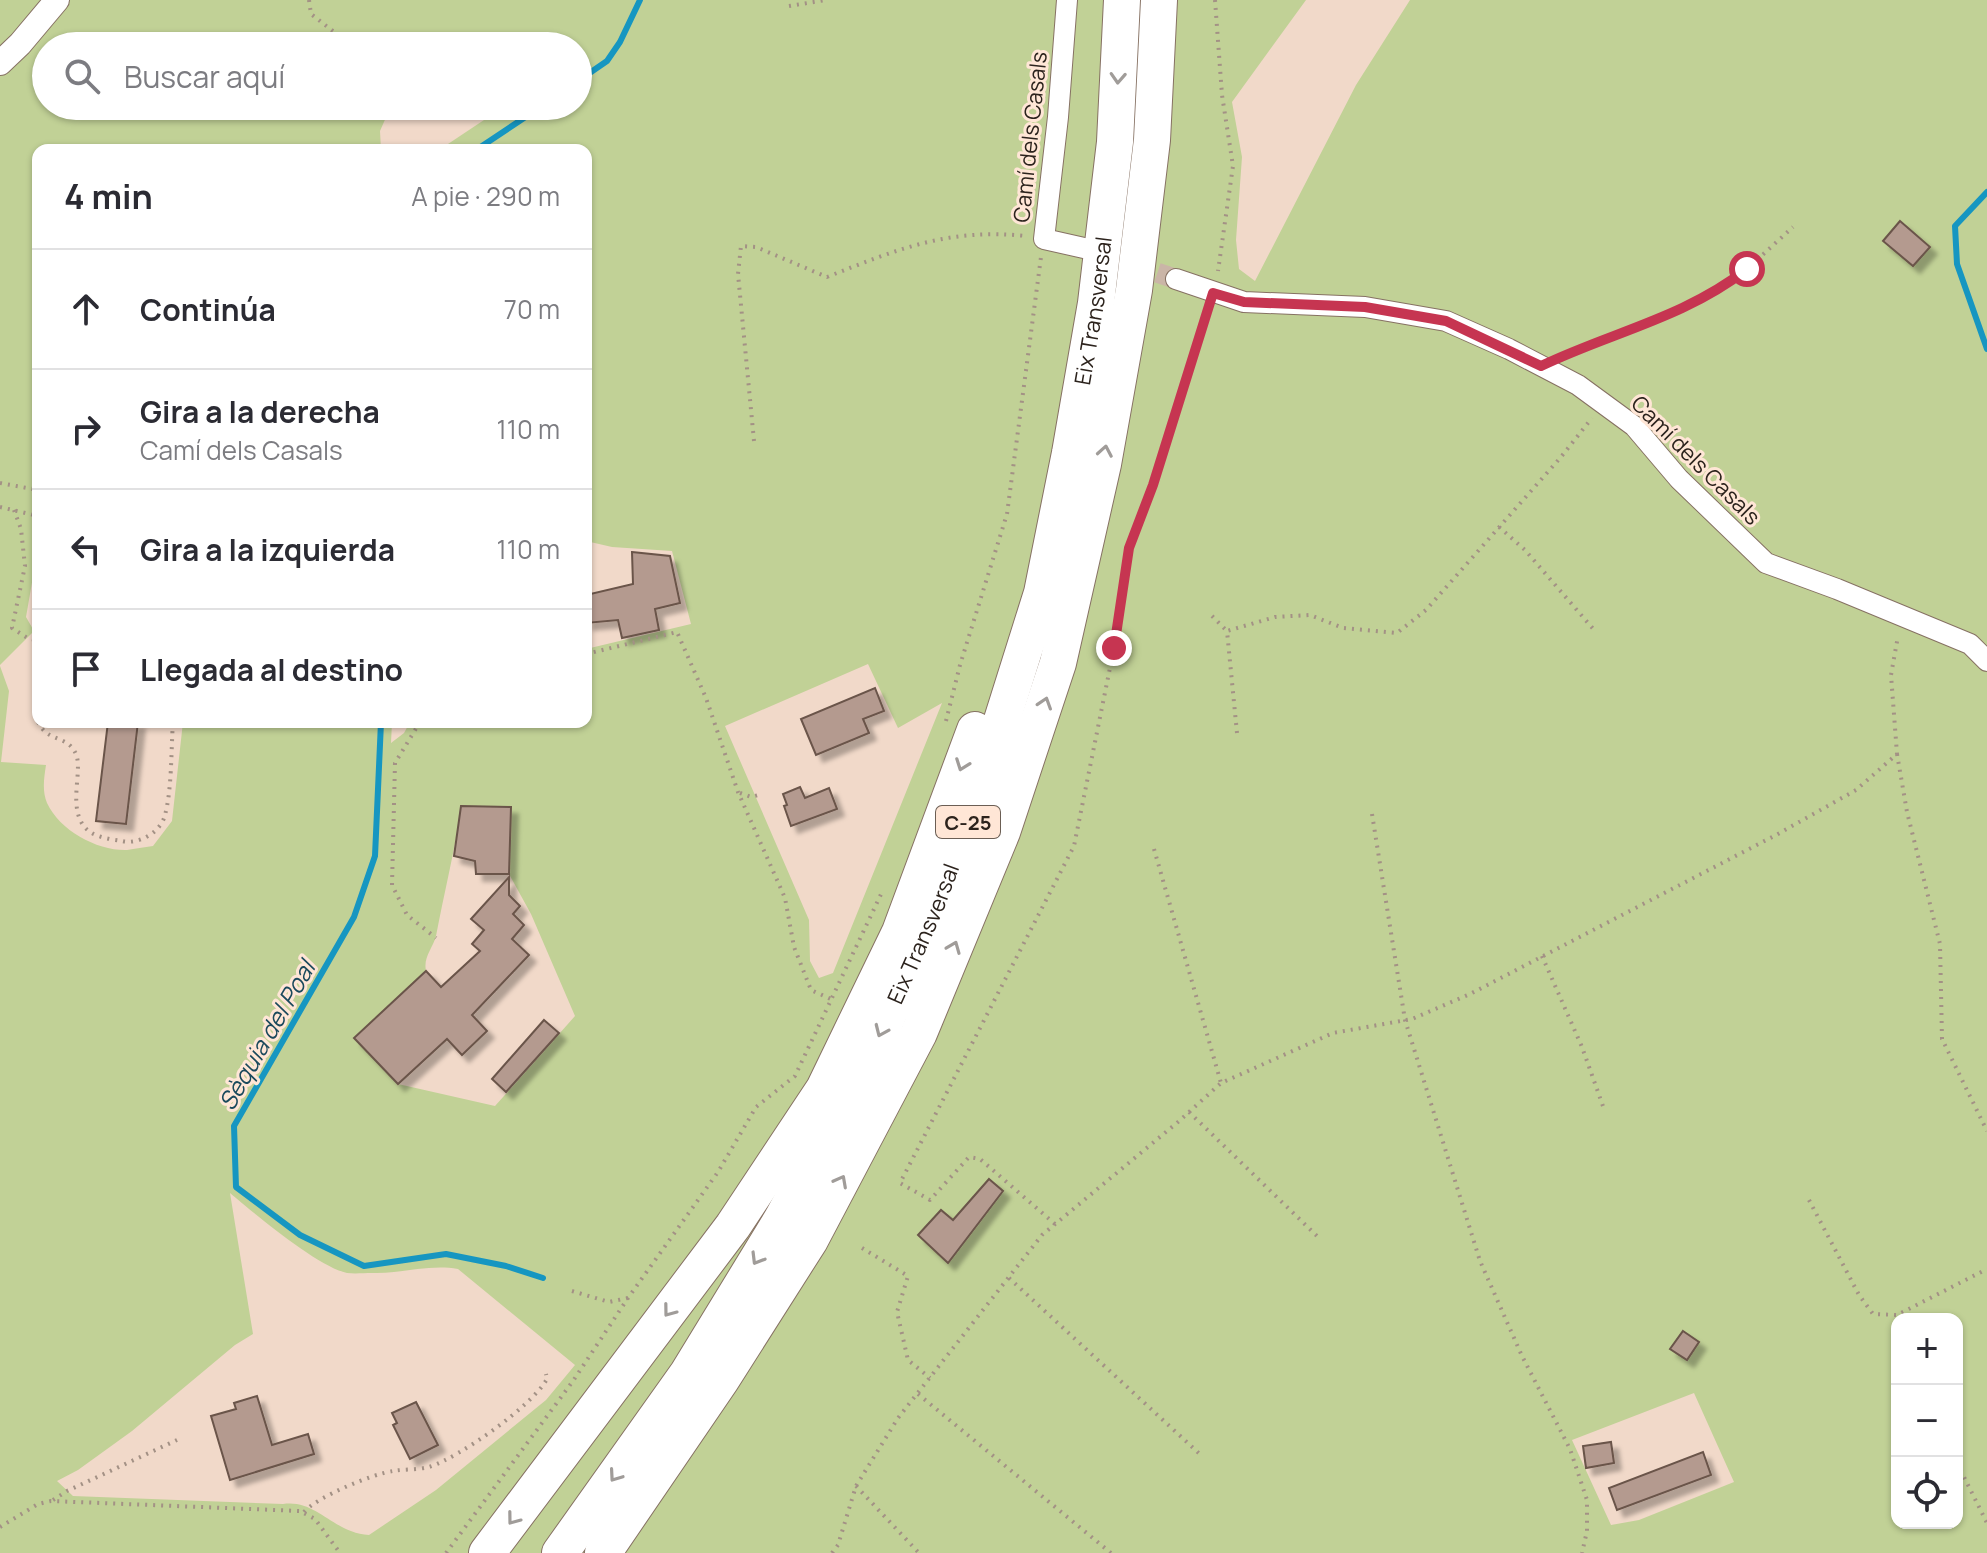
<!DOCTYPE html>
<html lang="es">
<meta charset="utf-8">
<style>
body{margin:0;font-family:Manrope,sans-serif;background:#f2f2f3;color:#2b2b33}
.controls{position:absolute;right:24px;bottom:24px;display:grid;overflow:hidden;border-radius:16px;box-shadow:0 2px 6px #0004}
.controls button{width:72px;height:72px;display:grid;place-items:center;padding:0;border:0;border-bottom:2px solid #e1e1e2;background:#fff;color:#2b2b33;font:40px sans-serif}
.stop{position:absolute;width:24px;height:24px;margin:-18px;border:6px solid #c63551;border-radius:50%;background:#fff}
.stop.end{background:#c63551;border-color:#fff;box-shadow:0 2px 8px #0008}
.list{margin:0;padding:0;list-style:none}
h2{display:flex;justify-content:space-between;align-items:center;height:104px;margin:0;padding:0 32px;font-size:34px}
h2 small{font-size:26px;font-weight:400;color:#7c7c81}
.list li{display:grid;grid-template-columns:52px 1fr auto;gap:24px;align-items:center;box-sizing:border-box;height:120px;padding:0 32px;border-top:2px solid #e1e1e2}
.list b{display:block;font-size:30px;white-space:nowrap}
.list p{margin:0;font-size:26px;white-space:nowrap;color:#7c7c81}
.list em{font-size:26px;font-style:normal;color:#7c7c81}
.icon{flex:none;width:44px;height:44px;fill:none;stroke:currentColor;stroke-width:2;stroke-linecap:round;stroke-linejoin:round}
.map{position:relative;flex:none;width:1987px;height:1553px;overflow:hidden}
.search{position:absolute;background:#fff;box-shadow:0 2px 6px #0004;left:32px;top:32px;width:560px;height:88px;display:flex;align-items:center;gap:20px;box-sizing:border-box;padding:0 28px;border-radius:44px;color:#7c7c81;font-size:30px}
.panel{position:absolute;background:#fff;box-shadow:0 2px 6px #0004;left:32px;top:144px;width:560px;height:584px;border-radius:16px}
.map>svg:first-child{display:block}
.green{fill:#c1d196;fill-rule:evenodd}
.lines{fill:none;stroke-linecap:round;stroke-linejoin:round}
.stream{stroke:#1696c1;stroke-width:6}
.building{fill:#b49a8f;stroke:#6a544a;stroke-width:2;filter:url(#shadow)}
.minor-tunnel{stroke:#cab5a7;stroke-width:20;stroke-dasharray:20 10;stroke-linecap:butt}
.minor-casing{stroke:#867163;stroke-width:22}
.tertiary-casing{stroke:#867163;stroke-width:26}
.motorway-casing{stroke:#867163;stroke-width:38}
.path{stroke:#a39185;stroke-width:4;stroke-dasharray:2 6;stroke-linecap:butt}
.minor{stroke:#fff;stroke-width:20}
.tertiary{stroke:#fff;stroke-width:24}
.motorway{stroke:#fff;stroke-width:36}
.oneway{stroke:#a09c99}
.route{stroke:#c63551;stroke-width:10}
.labels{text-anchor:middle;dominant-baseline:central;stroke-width:6;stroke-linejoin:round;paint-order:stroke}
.shield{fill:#ffe6d6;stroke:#6b5e54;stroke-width:2}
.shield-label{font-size:20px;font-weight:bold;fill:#2c231d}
.street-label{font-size:22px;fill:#2c231d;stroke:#ffe6d6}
.water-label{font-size:24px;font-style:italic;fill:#1a495c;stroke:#ffe6d6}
</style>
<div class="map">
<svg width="1987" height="1553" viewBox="0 0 1987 1553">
<defs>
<filter id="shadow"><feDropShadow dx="7" dy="7" stdDeviation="2" flood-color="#0004"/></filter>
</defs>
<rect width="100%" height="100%" fill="#f1d9c9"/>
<path class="green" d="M0,0H1306L1232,102L1242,157L1236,240L1239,269L1255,281L1356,85L1410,0H1987V1553H0V666L9,691L1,762L46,765C44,778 42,791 47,803C60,831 98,851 127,850C135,849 144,847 153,846L172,821L183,722H392L391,743L404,733L410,722H586V649L691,624L672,551L612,547L586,541V150H439L505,106H578V46H556L542,40L497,46H46V106H391L380,131L381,150H38V509H34L38,548L26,617L34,631L0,665ZM868,664L898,728L942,703L833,973L819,978L810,961L809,920L725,726ZM461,807H510L509,874L531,914L575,1016L495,1106L398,1084L355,1037L426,971C423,957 433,948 436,936C444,893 455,850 461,807ZM230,1193C255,1214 317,1266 347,1273C355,1274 364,1273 372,1273C402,1274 428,1264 458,1269L575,1365L546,1400L436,1490L369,1535C333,1533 317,1499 283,1504L73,1496L57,1481L78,1470L132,1431L235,1345L253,1334ZM1897,1319H1957V1523H1897ZM1694,1393L1734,1482L1639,1520L1611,1525L1572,1440Z"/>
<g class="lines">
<g class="stream">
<polyline points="578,81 607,61 620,42 640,0"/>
<polyline points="476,150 542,106"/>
<polyline points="1987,192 1955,226 1957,264 1987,349"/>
<polyline points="381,722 375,856 354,917 234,1126 236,1187 300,1235 364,1266 446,1254 506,1266 543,1278"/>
</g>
</g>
<g class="building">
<polygon points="1900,221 1930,247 1913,266 1883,241"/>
<polygon points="632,552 670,556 680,603 655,609 659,630 622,638 618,620 586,623 586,595 633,584"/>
<polygon points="875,688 884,711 863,719 869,733 816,755 801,719"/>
<polygon points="108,722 138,722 126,824 96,821"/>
<polygon points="800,787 805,798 829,788 837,809 791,826 784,806 787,805 783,794"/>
<polygon points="461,806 511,807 509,874 476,874 475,861 454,856"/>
<polygon points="509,877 509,895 520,906 513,914 524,925 512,939 529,955 472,1015 487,1031 462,1055 447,1039 398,1084 354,1038 426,971 441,987 480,951 472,944 484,930 471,919"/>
<polygon points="544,1020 559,1033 506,1092 492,1079"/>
<polygon points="989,1179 1003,1191 948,1263 918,1235 941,1210 953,1220"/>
<polygon points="1683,1331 1699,1342 1687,1360 1670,1349"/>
<polygon points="257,1396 272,1445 308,1434 314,1454 230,1480 211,1416 236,1409 234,1403"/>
<polygon points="416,1402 438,1445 410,1459 393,1425 397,1423 392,1413"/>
<polygon points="1611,1442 1614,1463 1586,1468 1583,1446"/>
<polygon points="1703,1452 1711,1475 1617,1510 1609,1488"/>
</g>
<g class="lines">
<polyline class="minor-tunnel" points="1129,263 1176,279"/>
<g class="minor-casing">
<g id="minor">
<polyline points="1067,0 1058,117 1044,239 1084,248"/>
<polyline points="1176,279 1244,302 1365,307 1446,321 1509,349 1578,385 1634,426 1679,479 1766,563 1837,589 1970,644 1987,661"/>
</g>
</g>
<g class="tertiary-casing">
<polyline id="tertiary" points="0,63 20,44 57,0"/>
</g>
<g class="motorway-casing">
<g id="motorway">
<polyline points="487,1553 733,1226 824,1089 900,932 975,730"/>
<path id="s1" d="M560,1553L688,1373L782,1219L873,1049L935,910L981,787L1042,593L1070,453L1096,303L1115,142L1122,0"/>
<polyline points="603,1553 721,1380 810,1240 919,1033 1002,832 1058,663 1103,464 1134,290 1152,140 1159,0"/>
</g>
</g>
<g class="path">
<polyline points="309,0 311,14 352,46"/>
<polyline points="1215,0 1222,95 1233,166 1218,271"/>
<polyline points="789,6 826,0"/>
<polyline points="1565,355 1699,302 1747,269 1793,227"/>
<path d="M754,441L738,274L741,246L756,247L827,277C898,249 948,228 1026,236"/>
<polyline points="0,483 38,490"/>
<polyline points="0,507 38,516"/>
<polyline points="14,510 21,529 25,566 12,628 29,639 38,640"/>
<polyline points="1499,527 1525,550 1595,631"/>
<polyline points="1212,616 1227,631"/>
<polyline points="586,654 677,632 706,698 738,792 785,898 794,947 811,990 833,1000"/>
<polyline points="946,721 960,665 1007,514 1041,257"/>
<path d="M38,722C47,742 66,735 75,752C84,768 68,803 83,825C91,837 109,839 122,841C139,845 161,832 165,815C172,789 171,750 173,722"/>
<polyline points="420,722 395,763 392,885 407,915 436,938"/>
<polyline points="1237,733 1227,631 1275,617 1310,615 1343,628 1397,633 1426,610 1561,457 1592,418"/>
<polyline points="1897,754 1907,812 1940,944 1942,1039 1987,1131"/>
<polyline points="740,793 751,797 762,794"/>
<polyline points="1372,814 1405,1020 1480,1261 1522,1356 1570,1449 1587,1500 1587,1531 1582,1553"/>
<polyline points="1154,849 1221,1083"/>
<polyline points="1542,956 1582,1047 1604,1109"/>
<polyline points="1189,1112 1318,1237"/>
<polyline points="1809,1200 1859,1295 1873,1314 1897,1315 1987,1269"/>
<polyline points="1055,1224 980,1159 969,1157 930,1200 900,1183 1074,846 1114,648 1129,548 1153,485 1207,311"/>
<polyline points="862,1248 908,1276 897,1312 908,1360 930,1378"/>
<polyline points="1009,1278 1203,1457"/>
<polyline points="572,1291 609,1302 628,1298"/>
<polyline points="918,1394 1111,1553"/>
<polyline points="1957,1463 1987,1523"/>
<polyline points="856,1486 919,1553"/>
<polyline points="53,1500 67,1491 177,1440"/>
<path d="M304,1512C317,1497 372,1474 393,1471C404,1469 418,1470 429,1467C460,1457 532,1406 547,1379L546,1374"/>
<polyline points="0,1527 38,1504 51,1501 300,1511 315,1519 340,1553"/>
<polyline points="446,1553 573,1381 628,1298 718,1172 756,1107 795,1076 883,890"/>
<polyline points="832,1553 838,1545 856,1486 898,1418 1042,1235 1178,1122 1221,1083 1333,1033 1412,1019 1470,994 1776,835 1856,790 1897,754 1891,675 1898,636"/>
</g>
<use href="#minor" class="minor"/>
<use href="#tertiary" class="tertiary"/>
<use href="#motorway" class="motorway"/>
</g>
<defs><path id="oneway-chevron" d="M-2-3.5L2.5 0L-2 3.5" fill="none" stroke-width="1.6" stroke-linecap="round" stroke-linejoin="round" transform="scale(2)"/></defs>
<g class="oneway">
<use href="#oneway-chevron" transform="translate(1118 78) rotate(93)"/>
<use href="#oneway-chevron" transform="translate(1105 451) rotate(-80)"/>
<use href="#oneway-chevron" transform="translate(1045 703) rotate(-72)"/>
<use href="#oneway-chevron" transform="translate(962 765) rotate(110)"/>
<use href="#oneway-chevron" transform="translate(954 947) rotate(-68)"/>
<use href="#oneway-chevron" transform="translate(881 1031) rotate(114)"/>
<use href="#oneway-chevron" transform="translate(841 1181) rotate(-62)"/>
<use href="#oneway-chevron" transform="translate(757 1259) rotate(121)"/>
<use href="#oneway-chevron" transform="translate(669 1311) rotate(127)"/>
<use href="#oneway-chevron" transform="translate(615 1476) rotate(125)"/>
<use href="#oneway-chevron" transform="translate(513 1519) rotate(127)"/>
</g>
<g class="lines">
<path class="route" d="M1114,648L1129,548L1153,485L1213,293L1244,302L1365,307L1446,321L1541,366C1612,332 1684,318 1747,269"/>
</g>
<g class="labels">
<rect class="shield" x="936" y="806" width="64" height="32" rx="6"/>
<g class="shield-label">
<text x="968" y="822">C-25</text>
</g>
<g class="street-label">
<text transform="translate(1030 137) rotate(-84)">Camí dels Casals</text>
<text stroke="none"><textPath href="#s1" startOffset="1368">Eix Transversal</textPath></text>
<text transform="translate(1696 460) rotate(45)">Camí dels Casals</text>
<text stroke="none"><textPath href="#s1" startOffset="720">Eix Transversal</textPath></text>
</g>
<g class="water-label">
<text transform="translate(266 1035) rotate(-60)">Sèquia del Poal</text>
</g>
</g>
</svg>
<div class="controls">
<button>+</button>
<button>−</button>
<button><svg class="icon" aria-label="locate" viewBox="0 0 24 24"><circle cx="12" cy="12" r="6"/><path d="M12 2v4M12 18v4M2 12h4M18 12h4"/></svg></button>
</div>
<div class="stop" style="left:1747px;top:269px"></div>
<div class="stop end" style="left:1114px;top:648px"></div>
<div class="search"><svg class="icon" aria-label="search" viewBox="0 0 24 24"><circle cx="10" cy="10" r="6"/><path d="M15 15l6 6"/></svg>Buscar aquí</div>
<section class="panel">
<h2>4 min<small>A pie · 290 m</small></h2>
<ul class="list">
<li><svg class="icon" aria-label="ahead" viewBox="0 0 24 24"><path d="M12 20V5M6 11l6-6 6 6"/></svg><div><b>Continúa</b></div><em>70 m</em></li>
<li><svg class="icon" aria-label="right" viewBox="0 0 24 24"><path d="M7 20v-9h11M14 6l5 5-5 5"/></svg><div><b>Gira a la derecha</b><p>Camí dels Casals</p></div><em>110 m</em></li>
<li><svg class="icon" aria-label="left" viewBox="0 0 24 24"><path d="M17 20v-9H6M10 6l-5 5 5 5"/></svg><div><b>Gira a la izquierda</b></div><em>110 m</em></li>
<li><svg class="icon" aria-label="arrive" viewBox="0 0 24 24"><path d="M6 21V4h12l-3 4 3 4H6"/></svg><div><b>Llegada al destino</b></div></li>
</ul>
</section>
</div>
